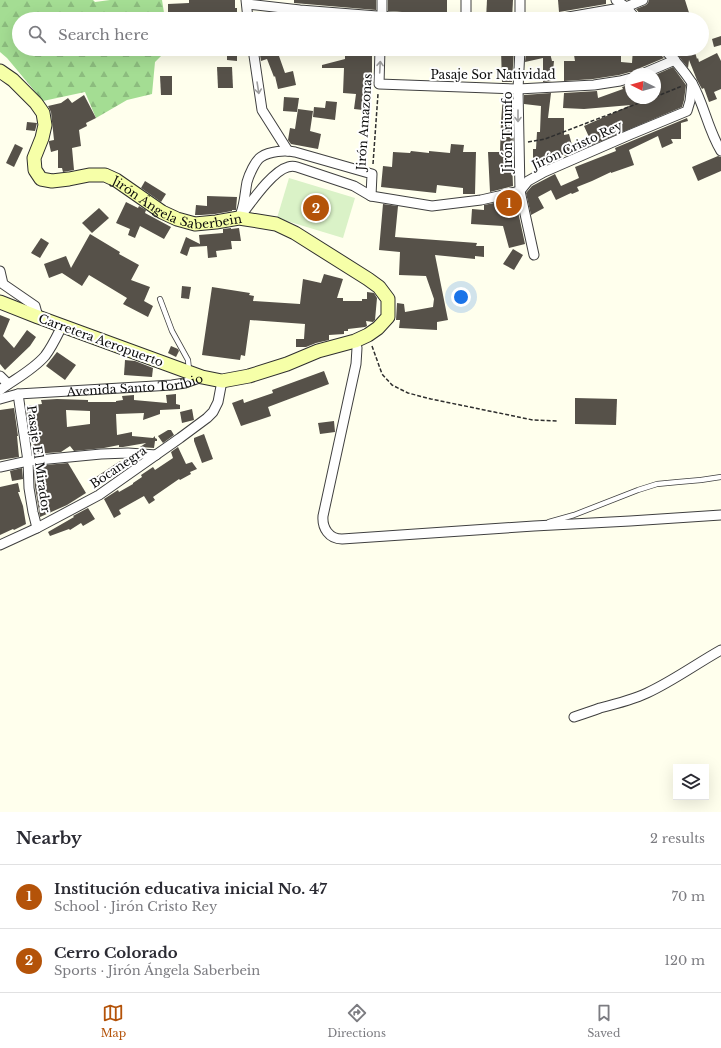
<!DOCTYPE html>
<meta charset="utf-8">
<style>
body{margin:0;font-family:"Libre Baskerville",serif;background:#f7f7f7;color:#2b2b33}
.controls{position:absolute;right:12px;bottom:12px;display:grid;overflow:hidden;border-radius:0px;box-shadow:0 4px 16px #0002}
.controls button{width:36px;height:36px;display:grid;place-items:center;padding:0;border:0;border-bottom:1px solid #e1e1e2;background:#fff;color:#2b2b33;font:20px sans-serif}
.compass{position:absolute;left:625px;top:68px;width:36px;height:36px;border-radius:50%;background:#fff;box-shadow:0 4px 16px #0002;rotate:275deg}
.you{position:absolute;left:461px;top:297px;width:14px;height:14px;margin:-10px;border:3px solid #fff;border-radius:50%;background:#1a73e8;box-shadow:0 0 0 6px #1a73e833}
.badge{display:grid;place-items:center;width:26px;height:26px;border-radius:50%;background:#b45309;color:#fff;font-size:13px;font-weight:700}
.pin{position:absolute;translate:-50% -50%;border:2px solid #fff;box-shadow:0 1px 4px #0006}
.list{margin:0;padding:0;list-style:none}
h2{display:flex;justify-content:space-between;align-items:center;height:52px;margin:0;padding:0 16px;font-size:17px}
h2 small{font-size:13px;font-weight:400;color:#7c7c81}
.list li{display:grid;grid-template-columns:26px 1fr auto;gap:12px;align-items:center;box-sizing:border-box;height:64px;padding:0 16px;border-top:1px solid #e1e1e2}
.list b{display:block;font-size:15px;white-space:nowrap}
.list p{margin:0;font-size:13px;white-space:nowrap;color:#7c7c81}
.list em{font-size:13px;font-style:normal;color:#7c7c81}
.icon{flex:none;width:22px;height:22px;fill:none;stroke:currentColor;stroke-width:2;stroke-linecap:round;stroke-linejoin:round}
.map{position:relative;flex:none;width:721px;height:812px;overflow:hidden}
.search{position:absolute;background:#fff;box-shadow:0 4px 16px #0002;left:12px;right:12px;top:12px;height:44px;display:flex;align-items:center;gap:10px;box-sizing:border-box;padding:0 14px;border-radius:22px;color:#7c7c81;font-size:15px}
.sheet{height:180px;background:#fff}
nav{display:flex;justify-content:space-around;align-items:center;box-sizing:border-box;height:56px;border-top:1px solid #e1e1e2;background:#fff;font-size:11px;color:#7c7c81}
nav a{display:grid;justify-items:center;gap:2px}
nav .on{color:#b45309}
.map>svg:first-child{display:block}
.forest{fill:url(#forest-firs)}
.pitch{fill:#daf2c7}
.building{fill:#565149;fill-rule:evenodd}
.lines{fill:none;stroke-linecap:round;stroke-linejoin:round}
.service-casing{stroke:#404040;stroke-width:6}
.minor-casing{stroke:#404040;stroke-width:11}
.secondary-casing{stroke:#2f2f2f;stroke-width:15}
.path{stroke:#2f2f2f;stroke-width:1.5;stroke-dasharray:4 2;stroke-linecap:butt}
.service{stroke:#fff;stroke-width:4.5}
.minor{stroke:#fff;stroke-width:9}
.secondary{stroke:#f6ffa8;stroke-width:13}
.oneway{stroke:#9e9e9e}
.labels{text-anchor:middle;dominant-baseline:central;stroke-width:4;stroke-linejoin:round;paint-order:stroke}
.street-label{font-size:12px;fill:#0d0d0d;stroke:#fff}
</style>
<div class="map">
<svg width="721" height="812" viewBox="0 0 721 812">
<defs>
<pattern id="forest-firs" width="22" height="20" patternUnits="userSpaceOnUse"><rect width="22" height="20" fill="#a4dd93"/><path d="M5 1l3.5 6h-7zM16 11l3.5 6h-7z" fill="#8cbc7e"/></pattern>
</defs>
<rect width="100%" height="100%" fill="#ffffed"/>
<polygon class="forest" points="0,0 93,0 95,2 110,0 162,0 165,19 19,19 19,49 168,49 155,62 152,94 127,100 96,118 85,92 43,101 7,58 0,52"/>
<polygon class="pitch" points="289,178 355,198 343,238 277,218"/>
<g class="building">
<polygon points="189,0 235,0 235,8 237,8 237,18 219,17 219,19 168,19 168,4 189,3"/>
<polygon points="294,0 376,0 376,10 294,3"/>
<polygon points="388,0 447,0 447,14 421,13 421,15 416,13 388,11"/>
<polygon points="487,0 513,0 512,19 486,19"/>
<polygon points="558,0 606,0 606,4 559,12"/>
<polygon points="649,0 685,0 691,19 642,19 641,15 636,9 646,5 648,3"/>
<polygon points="721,36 721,45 714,47 712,39"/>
<polygon points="227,49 237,49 237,61 227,60"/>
<polygon points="259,49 304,49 304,56 279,56 285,73 293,71 296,85 278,89 275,76 274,77 267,59 261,61"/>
<polygon points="345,49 372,49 372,74 370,74 369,95 365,95 363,110 354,109 356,94 343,93 344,68 322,68 322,65 345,59"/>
<polygon points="509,49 514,49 512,82 502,82 501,50 509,51"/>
<polygon points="540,49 549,49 552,61 554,61 552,81 543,82 543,58 525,62 526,52"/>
<polygon points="590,49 621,49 621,62 632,63 633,49 657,49 659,53 664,58 640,68 635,74 630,72 619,75 593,79 564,81 564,61 575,61 574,55 590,53"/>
<polygon points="673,49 694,49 697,59 698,58 699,62 717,53 721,61 721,89 714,92 717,99 709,102 704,88 702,89 697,80 689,60 688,68"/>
<polygon points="217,67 232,67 233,88 218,88"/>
<polygon points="673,67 686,85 684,100 682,107 566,156 565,156 564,154 547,163 533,162 533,149 536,149 537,132 540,132 541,106 524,104 524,95 551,93 548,118 564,118 564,135 569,134 572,145 589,137 584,126 631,105 584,109 563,108 564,93 597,91 598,98 623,89 622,87 631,84 631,98 638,98 640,104 655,98 655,75"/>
<polygon points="160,76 172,76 172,95 161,95"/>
<polygon points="84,95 96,118 86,123 87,126 79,130 81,146 72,148 74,170 63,172 62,168 58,168 58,150 51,152 49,143 49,141 54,140 51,112 48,106 61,103 68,98 72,103"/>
<polygon points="503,96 512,97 513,133 512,162 513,186 490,192 488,152 500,152 501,122"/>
<polygon points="284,97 299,98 297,112 283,111"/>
<polygon points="326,101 337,102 335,120 313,117 314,107 325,108"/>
<polygon points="298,109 313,111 310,131 321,134 318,149 291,144 288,140 290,128 295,129"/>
<polygon points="687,118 688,121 681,123 681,139 671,139 673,143 662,148 658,136 629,150 634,165 611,173 611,172 592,181 577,187 579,191 572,194 571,193 556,200 551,190 538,197 544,208 531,215 526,193 532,186 555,174 561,186 579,178 575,167 616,151 615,148"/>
<polygon points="27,122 37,123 35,131 26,130"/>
<polygon points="15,144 23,148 14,167 6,163"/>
<polygon points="451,144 464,145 463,152 476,152 475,194 463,194 463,188 437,185 436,193 381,187 383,166 392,167 393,152 410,153 411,151 429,153 429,151 450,153"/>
<polygon points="718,156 721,157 721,171 698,181 692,167"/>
<polygon points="145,181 166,194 161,202 141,188"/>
<polygon points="207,196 237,197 236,210 232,210 232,211 215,214 201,215 195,215 196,205 207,206"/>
<polygon points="514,199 514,205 516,202 525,244 509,248 503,226 471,224 472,209 484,210 484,205"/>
<polygon points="126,202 138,208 139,206 146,210 145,213 171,227 164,239 140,226 135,238 128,235 130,229 116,223"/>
<polygon points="383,204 398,206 395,237 477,243 476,246 484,246 484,257 475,256 475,259 435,255 448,320 437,322 437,330 399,328 400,320 396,320 397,303 404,304 405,312 433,307 434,299 426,276 399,275 400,252 379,250"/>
<polygon points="99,208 109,218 92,233 82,223"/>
<polygon points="231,228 231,229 239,228 241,241 231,241 232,249 216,251 217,257 208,258 207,246 190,247 187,256 180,253 186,237 200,244 199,235 223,233 223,229"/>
<polygon points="90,234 120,252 119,254 139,265 131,280 150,287 144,301 153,306 148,317 123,304 127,298 89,275 82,286 62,273 49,278 44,264 66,256 71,268"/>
<polygon points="41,238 49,243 40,258 31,253"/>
<polygon points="513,249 523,255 514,270 503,264"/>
<polygon points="324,274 343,279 337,298 343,298 343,301 362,301 362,299 367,299 367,292 374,293 377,298 375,320 373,322 366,321 367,326 365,327 348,329 348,331 344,331 344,334 329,335 329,340 316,343 306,347 296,347 296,339 304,339 305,324 250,320 245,356 241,355 240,360 202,355 212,287 250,293 249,295 254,296 253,301 300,304 303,279 321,283"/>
<polygon points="182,286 191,287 189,299 181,298"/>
<polygon points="0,315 10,319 3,336 14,348 27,330 36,337 30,346 5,370 0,364"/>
<polygon points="171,346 178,349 179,351 176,357 168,353"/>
<polygon points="57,352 76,365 65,380 46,366"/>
<polygon points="125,360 135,361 153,368 152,377 124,375"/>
<polygon points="324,371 329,384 268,407 271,416 241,426 232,403 243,399 244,403 273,393 272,390"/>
<path d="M176,394V404L180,405V409L160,410V414L143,420L144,413L116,414L117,435L132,432V436L153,438L155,436V438L157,439V441H155L154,448L140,447L146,443L123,447H119V445L104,448L74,451L70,446L61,452L34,454L32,434H30L26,406L42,404L41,400L57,399L88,400V402H116V401L123,400L122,396L134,395V400L167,403L166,395ZM66,410L90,411V424L67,427Z"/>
<polygon points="575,398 617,399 616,425 575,424"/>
<polygon points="14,408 18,436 17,436 19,457 0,460 0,410"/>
<polygon points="192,409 194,420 182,423 180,412"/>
<polygon points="334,421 335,432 320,434 318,423"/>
<polygon points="168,430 171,430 174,435 163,443 158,436"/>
<polygon points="204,434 213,459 202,463 194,441 194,438"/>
<polygon points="178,447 186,464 192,462 197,469 190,472 191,474 180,480 179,479 153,497 155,500 149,504 144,496 119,510 121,514 114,518 104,499 118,490 119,492 133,484 133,483 142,477 141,475 153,467 155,470 173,458 171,452"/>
<polygon points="120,461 124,467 98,485 93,479"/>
<polygon points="68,463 86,493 67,505 40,517 35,487 34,466"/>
<polygon points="22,468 23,479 12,481 10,471"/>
<polygon points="18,483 20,492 18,492 23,506 26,524 14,530 13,529 0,535 0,487"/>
<polygon points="88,508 95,519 83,526 81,523 70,530 69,529 50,536 48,532 74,517 73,516"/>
</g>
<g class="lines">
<g class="service-casing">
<g id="service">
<polyline points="160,299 172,331 188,360 189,370"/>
<polyline points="549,522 574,515 638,490 657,484 678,482 701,480 721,477"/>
</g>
</g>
<g class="minor-casing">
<g id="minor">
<polyline points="246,0 248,19"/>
<polyline points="466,0 466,19"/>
<polyline points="520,0 520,19"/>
<polyline points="616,0 626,7 636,19"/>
<polyline points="247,4 300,10 416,19"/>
<polyline points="382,19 382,0"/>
<polyline points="557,19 626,7 643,0"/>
<polyline points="253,49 262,110 288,151"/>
<polyline points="380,49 379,84 518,89 594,85 620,81 631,78"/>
<polyline points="520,49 518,89 520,191 534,255"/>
<path d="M664,49C674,59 684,71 692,83C704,104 708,130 721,151"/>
<polyline points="642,74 675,60"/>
<path d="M241,213C245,202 245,192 247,182C249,175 255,161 261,157C270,151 285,150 295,152L372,174L371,196"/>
<path d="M239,218C250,204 272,171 288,167C291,166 294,166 297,167L354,186L371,196L432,206L481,200L520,191L528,181L544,172L629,135L687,111L690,101L692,83"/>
<polyline points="0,271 3,284 35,306 38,317"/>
<path d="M355,341L357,348L356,364L323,516C322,528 329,539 342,539L534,526L630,521L721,515"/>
<polyline points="0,376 8,384"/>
<path d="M0,390C15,379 33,370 45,356C52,347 57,336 62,326"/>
<polyline points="18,394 28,461 29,488 33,512 37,528"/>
<path id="s1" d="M0,399L18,394L172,385L185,383L202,377"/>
<polyline points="0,467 28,461 101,454 128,453 156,455"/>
<polyline points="0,545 37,528 99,495 180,438 207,418 213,412 218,402 222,381"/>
<path d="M574,717C583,714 592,711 600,708C616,704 632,700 647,693C673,681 696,664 721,650"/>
</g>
</g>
<g class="secondary-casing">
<g id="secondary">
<path id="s2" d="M0,71L13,80L36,103L43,113L45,125L42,138L34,158L35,170L41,179L52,181L69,179L89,175H105L116,180L162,212L177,219L195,224L216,222L239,218L276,224L295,233L368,279L379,287L388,299V317L378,328L368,335L355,341L318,351L287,364L249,376L222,381L202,377L38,317L0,302"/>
</g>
</g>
<g class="path">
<polyline points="655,97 682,86"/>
<polyline points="528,142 545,139 652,98"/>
<polyline points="373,164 378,94"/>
<polyline points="372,346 382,374 392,385 408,393 431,399 533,420 558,421"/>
</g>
<use href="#service" class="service"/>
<use href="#minor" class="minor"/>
<use href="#secondary" class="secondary"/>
</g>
<defs><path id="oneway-shaft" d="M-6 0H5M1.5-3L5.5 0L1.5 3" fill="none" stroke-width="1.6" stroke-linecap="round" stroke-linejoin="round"/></defs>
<g class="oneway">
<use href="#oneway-shaft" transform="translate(380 67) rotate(-87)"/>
<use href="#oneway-shaft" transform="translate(258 88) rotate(81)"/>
<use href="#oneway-shaft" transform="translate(518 116) rotate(90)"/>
</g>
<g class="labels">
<g class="street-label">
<text x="493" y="74">Pasaje Sor Natividad</text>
<text transform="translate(364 122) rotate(-86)">Jirón Amazonas</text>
<text transform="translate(507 132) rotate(-90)">Jirón Triunfo</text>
<text transform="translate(577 145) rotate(-25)">Jirón Cristo Rey</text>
<text stroke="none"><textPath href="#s2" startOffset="275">Jirón Ángela Saberbein</textPath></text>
<text transform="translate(101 340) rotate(20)">Carretera Aeropuerto</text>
<text stroke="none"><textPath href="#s1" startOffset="136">Avenida Santo Toribio</textPath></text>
<text transform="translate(39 459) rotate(82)">Pasaje El Mirador</text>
<text transform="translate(118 467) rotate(-34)">Bocanegra</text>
</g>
</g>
</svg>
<div class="controls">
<button><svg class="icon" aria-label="layers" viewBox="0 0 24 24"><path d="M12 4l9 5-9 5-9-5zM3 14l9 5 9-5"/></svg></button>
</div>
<svg class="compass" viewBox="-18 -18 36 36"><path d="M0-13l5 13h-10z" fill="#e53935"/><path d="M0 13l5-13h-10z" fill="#7c7c81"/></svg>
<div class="you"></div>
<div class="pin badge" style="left:509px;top:203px">1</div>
<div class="pin badge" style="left:316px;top:208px">2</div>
<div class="search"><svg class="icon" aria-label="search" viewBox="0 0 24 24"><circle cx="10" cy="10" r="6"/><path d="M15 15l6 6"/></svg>Search here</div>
</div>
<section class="sheet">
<h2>Nearby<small>2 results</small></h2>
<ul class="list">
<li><span class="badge">1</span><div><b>Institución educativa inicial No. 47</b><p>School · Jirón Cristo Rey</p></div><em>70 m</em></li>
<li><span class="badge">2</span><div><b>Cerro Colorado</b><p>Sports · Jirón Ángela Saberbein</p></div><em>120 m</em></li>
</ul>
</section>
<nav>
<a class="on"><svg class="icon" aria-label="map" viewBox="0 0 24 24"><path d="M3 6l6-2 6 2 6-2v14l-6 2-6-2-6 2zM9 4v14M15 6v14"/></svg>Map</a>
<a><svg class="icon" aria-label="directions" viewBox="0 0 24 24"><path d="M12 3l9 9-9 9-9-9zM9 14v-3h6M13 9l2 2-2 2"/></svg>Directions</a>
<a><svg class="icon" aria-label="saved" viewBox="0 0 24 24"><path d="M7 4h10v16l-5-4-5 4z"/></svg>Saved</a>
</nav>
